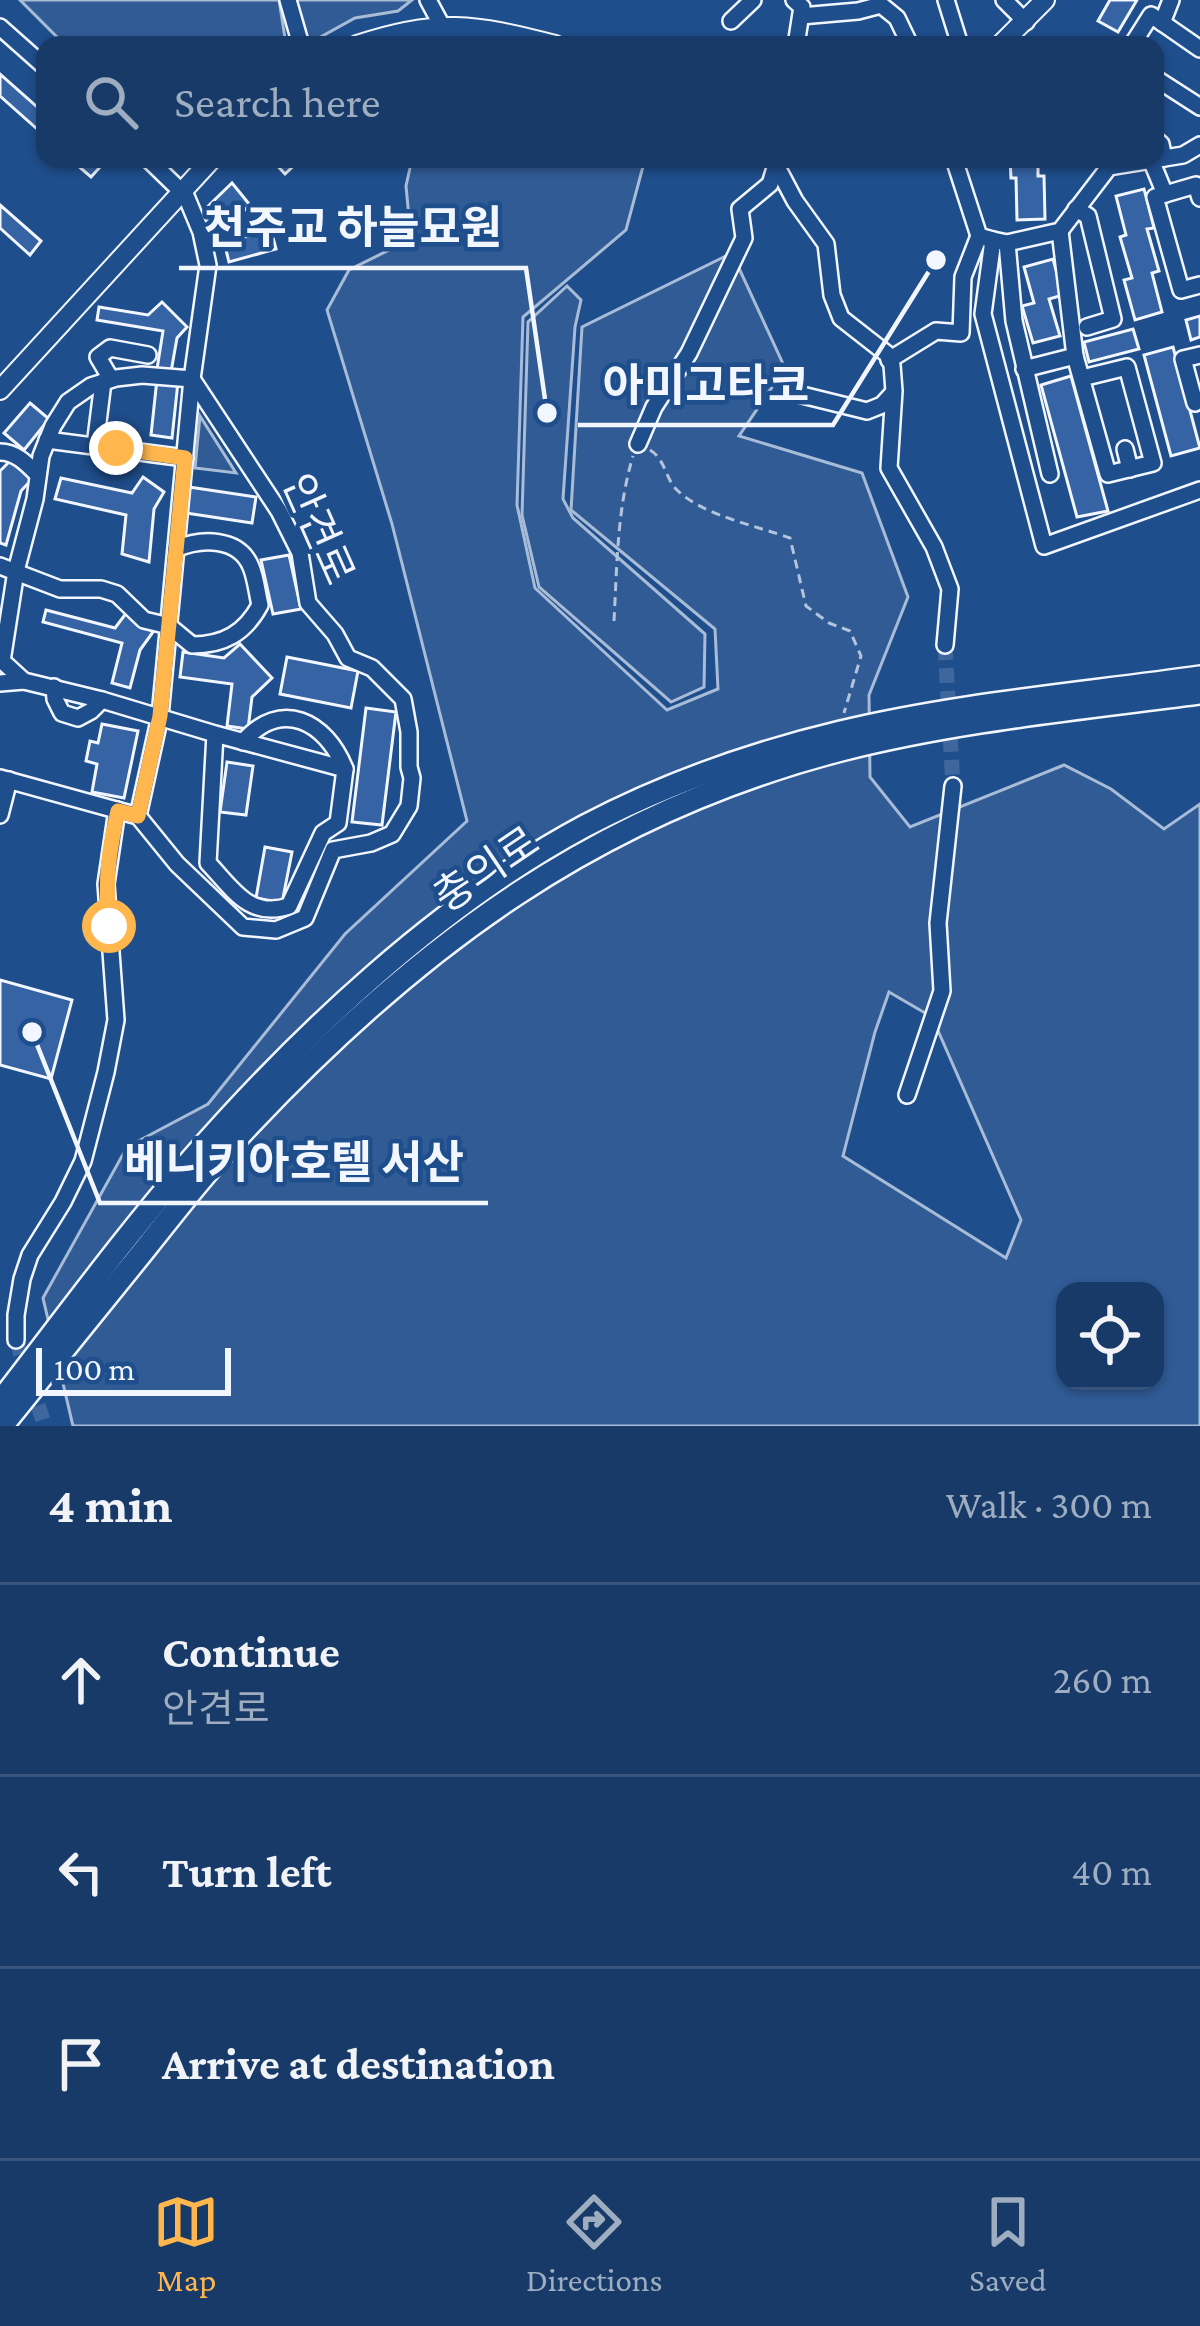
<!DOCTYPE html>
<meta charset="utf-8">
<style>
body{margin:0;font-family:"Crimson Pro","Noto Sans KR",serif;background:#244571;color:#f1f3f6}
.controls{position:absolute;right:36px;bottom:36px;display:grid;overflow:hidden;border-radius:24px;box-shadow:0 3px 9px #0004}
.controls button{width:108px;height:108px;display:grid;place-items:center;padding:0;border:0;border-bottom:3px solid #36547d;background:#173a69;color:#f1f3f6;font:60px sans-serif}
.scale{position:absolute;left:36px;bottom:30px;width:195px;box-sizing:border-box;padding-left:12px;border:6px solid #f2f6ff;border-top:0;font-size:33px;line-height:42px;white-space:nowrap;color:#f2f6ff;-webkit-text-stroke:9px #1f4e8c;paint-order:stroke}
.stop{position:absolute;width:36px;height:36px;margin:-27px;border:9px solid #ffb74d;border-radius:50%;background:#fff}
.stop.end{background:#ffb74d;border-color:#fff;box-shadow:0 3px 12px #0008}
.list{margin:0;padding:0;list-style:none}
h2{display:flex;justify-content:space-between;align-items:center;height:156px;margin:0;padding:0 48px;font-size:51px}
h2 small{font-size:39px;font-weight:400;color:#9eadc0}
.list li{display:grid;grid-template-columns:78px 1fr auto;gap:36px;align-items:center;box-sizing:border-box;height:192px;padding:0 48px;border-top:3px solid #36547d}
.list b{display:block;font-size:45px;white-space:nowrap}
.list p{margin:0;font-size:39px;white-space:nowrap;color:#9eadc0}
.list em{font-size:39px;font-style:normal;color:#9eadc0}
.icon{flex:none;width:66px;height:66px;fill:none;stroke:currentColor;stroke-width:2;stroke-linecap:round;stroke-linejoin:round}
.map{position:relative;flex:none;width:1200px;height:1426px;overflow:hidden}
.search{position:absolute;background:#173a69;box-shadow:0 3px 9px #0004;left:36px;right:36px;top:36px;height:132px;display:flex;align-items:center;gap:30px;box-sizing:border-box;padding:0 42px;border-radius:24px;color:#9eadc0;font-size:45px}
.sheet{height:732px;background:#173a69}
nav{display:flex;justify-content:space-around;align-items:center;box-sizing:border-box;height:168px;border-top:3px solid #36547d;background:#173a69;font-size:33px;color:#9eadc0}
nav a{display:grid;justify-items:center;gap:6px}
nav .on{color:#ffb74d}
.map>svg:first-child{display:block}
.built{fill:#305b95;stroke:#a8bbd7;stroke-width:3;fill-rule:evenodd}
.building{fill:#3563a3;stroke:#f2f6ff;stroke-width:3}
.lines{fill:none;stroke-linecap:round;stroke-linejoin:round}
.minor-tunnel{stroke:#3f679d;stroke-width:15;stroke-dasharray:15 8;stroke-linecap:butt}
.minor-casing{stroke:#f2f6ff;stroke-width:20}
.major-casing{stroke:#f2f6ff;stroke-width:22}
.highway-casing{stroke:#f2f6ff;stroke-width:26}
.path{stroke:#b3c4dc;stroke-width:3;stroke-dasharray:9 6;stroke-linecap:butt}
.minor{stroke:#1f4e8c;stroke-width:15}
.major{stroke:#1f4e8c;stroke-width:18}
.highway{stroke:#1f4e8c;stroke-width:21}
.route{stroke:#ffb74d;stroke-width:15}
.labels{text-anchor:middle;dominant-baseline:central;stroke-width:9;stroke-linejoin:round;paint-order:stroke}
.street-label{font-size:42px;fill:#f2f6ff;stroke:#1f4e8c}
.leader{fill:none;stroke:#f2f6ff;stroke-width:4.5}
.callout-dot{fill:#f2f6ff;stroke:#1f4e8c;stroke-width:4.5}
.callout-label{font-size:45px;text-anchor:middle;font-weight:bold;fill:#f2f6ff;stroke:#1f4e8c;stroke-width:9;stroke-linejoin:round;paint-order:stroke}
</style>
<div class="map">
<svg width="1200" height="1426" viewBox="0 0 1200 1426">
<rect width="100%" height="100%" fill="#1f4e8c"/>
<g class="built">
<polygon points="20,0 279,0 285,38 278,45 65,45"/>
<polygon points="292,0 412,0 398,11 355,18 306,45"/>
<path d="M412,159H645L626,230L523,317L517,505L535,588L667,710L718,689L715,629L571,510L582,327L732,253L785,368L739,436L862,473L908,597L869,695L870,777L910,827L1064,765L1111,789L1164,829L1200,804V1426H73L43,1298L127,1147L208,1104L345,934L467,821L392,524L327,310L349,270L411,239L406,186ZM889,992L932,1017L1021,1220L1006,1258L843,1156L875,1032ZM1065,1291H1155V1381H1065Z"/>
<polygon points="567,286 581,300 575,327 563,499 573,518 705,634 704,687 671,702 539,587 522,515 528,322"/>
<polygon points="200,416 236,473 195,468"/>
</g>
<g class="building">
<polygon points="1110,0 1137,0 1118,32 1098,21"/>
<polygon points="0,74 45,114 45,136 0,96"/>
<polygon points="70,159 95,159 102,165 91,177"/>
<polygon points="271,159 301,159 285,174"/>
<polygon points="1010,159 1038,159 1038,176 1044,176 1045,219 1017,220 1016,178 1011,178"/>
<polygon points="232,183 250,205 220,233 202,212"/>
<polygon points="1144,189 1154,228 1147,229 1159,271 1152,273 1162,312 1135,320 1124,280 1132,278 1120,237 1126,235 1116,196"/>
<polygon points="0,205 41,241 30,255 0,228"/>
<polygon points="271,230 276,249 229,262 224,242"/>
<polygon points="1053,259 1063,295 1049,299 1060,336 1033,343 1022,306 1034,303 1024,267"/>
<polygon points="162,302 187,327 177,338 171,372 157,369 163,331 97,320 99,307 148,315"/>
<polygon points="1200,316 1200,337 1191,340 1186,320"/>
<polygon points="1133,329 1139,349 1089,362 1084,342"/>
<polygon points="1173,347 1200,448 1171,456 1144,355"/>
<polygon points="1071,376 1108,511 1077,517 1041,385"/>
<polygon points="157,379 178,382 172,438 151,435"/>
<polygon points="30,403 49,419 24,450 4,433"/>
<polygon points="12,459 34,477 21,491 6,545 0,543 0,471"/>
<polygon points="143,477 164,492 154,509 149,562 122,554 126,515 55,499 61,478 132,493"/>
<polygon points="189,487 256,497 252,523 186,513"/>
<polygon points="289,555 301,609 273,614 261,560"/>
<polygon points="46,610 115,628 127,612 153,632 140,650 130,688 112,683 122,643 43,622"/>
<polygon points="240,644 272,678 252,697 248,729 227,726 232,684 180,677 183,652 224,658"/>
<polygon points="287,657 358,671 351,708 280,694"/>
<polygon points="366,708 396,712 382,825 352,822"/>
<polygon points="102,724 138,731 124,798 92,792 97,764 86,761 90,741 98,743"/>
<polygon points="227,762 253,766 246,815 220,812"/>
<polygon points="265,847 292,852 282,903 256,898"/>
<polygon points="0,980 72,1000 51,1079 0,1065"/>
</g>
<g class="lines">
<g class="minor-tunnel">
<polyline points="945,645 953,786"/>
<polyline points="16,1340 45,1426"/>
</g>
<g class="minor-casing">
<g id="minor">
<polyline points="288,0 301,45"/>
<polyline points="428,0 442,26"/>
<polyline points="794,0 802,7 796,45"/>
<polyline points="946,0 960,45"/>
<polyline points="1004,0 1026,22"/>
<polyline points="801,16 858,11 881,5 897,18 910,45"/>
<polyline points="731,21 753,0"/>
<polyline points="1162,23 1171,0"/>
<polyline points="0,27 45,67"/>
<polyline points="1132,45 1151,15 1200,49"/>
<polyline points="1155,78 1200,107"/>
<polyline points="1155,139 1161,144 1164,158"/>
<polyline points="769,159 776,165 795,201 826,244 832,295 841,318 887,354 892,365 894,391 889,468 934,547 950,589 945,645"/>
<polyline points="954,159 979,236 993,240 983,314 1044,546 1200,490"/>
<polyline points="1151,160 1165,194"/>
<polyline points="1200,198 1196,185 1155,197 1181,290 1200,285"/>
<polyline points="1076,209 1088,216 1113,319 1087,327"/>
<polyline points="1060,231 1075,356 1108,474 1153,463 1127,367 1082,378"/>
<polyline points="993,240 1007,243 1060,231 1109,167 1183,155 1200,145"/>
<polyline points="1007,243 1014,321 1050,474"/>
<polyline points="889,360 936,331 961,333 963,277 979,236"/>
<polyline points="1024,369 1075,356"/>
<polyline points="111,379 98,357 110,348 148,355"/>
<polyline points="794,393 867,411 882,405 892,394"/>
<polyline points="1195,403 1183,359 1200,355"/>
<polyline points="47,440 185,458"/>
<polyline points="638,444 654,407 689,353 744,238 740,209 770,184 776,165"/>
<polyline points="95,446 103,382"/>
<polyline points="1125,449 1130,469"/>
<path d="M0,452C16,452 27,464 38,475"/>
<path d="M0,566L60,589H101L117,594L144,620L169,626L192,645C224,645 245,633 260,605C257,593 256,579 251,567C239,537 201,538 176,549"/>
<path d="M0,659L24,681L102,700L215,734L345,769L338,823L323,833L289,906C249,919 233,889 208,863L215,734"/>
<polyline points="2,661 16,571 35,499 41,456 53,426 68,402 91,386 116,378 142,375 192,379"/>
<polyline points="0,683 24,681"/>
<polyline points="54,687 55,699 62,713 78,718 91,711 102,700"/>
<path d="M243,742C281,698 326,721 345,769"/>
<polyline points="0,778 138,816 177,864 243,927 276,930 305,918 333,850 371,843 392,834 409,806 412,778 409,767 409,732 403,699 372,668 348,658 335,634 308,603 300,553 279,511 192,379"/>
<polyline points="0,815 9,780"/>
<polyline points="138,816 160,716 192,379 208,265 201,232 186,196 148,159"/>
<polyline points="907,1095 942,991 938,923 953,786"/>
<polyline points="16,1340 16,1315 22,1279 30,1255 63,1202 83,1161 106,1072 116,1020 106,884 117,810"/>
</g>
</g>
<g class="major-casing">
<g id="major">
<path d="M357,45C438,18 474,24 555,45"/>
<polyline points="1000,45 1045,0"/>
<polyline points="0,390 212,159"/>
</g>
</g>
<g class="highway-casing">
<g id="highway">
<path d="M0,1402C63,1321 124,1237 192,1159C300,1035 439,904 585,826C665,784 753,753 841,732C958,704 1080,694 1200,677"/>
<path d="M2,1426C50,1367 97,1308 145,1249C179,1206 213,1163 250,1124C420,944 598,813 841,750C958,720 1080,709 1200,693"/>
</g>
</g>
<g class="path">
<path d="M650,450C665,459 665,477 676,489C701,515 757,526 790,538L806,606L829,623L850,631L861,656L844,713"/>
<path d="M614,621C617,566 617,509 633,456"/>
</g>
<use href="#minor" class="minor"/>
<use href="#major" class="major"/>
<use href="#highway" class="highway"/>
</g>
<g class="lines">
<path class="route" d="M109,926C105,881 108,854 118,811L138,816L160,716L185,458L116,448"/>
</g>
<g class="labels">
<g class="street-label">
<text transform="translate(319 529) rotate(66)">안견로</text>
<text transform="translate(486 869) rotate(-34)">충의로</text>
</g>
</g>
<path class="leader" d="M547 413L526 268H179M936 260L833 425H578M32 1032L100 1203H488"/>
<g class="callout-dot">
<circle cx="547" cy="413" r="12"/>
<circle cx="936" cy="260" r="12"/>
<circle cx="32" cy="1032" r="12"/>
</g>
<g class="callout-label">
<text x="353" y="243">천주교 하늘묘원</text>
<text x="706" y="401">아미고타코</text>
<text x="294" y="1178">베니키아호텔 서산</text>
</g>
</svg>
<div class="controls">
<button><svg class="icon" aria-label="locate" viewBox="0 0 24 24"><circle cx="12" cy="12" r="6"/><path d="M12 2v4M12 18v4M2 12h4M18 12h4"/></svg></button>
</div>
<div class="scale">100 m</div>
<div class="stop" style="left:109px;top:926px"></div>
<div class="stop end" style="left:116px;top:448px"></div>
<div class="search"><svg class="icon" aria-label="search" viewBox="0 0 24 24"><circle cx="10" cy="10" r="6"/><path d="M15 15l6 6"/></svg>Search here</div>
</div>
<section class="sheet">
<h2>4 min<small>Walk · 300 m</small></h2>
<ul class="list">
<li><svg class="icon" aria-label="ahead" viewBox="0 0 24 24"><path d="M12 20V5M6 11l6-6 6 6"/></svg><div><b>Continue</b><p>안견로</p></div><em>260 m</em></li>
<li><svg class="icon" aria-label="left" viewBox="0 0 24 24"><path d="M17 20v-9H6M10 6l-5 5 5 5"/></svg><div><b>Turn left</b></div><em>40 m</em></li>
<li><svg class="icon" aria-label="arrive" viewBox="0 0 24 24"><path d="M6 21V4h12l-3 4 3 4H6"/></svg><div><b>Arrive at destination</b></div></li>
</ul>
</section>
<nav>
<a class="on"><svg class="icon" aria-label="map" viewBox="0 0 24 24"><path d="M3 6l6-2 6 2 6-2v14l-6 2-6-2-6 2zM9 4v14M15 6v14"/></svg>Map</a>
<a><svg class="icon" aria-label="directions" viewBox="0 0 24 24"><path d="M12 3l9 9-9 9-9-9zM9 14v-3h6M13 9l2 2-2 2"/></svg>Directions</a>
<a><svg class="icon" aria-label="saved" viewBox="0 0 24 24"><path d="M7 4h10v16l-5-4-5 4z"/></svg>Saved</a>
</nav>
